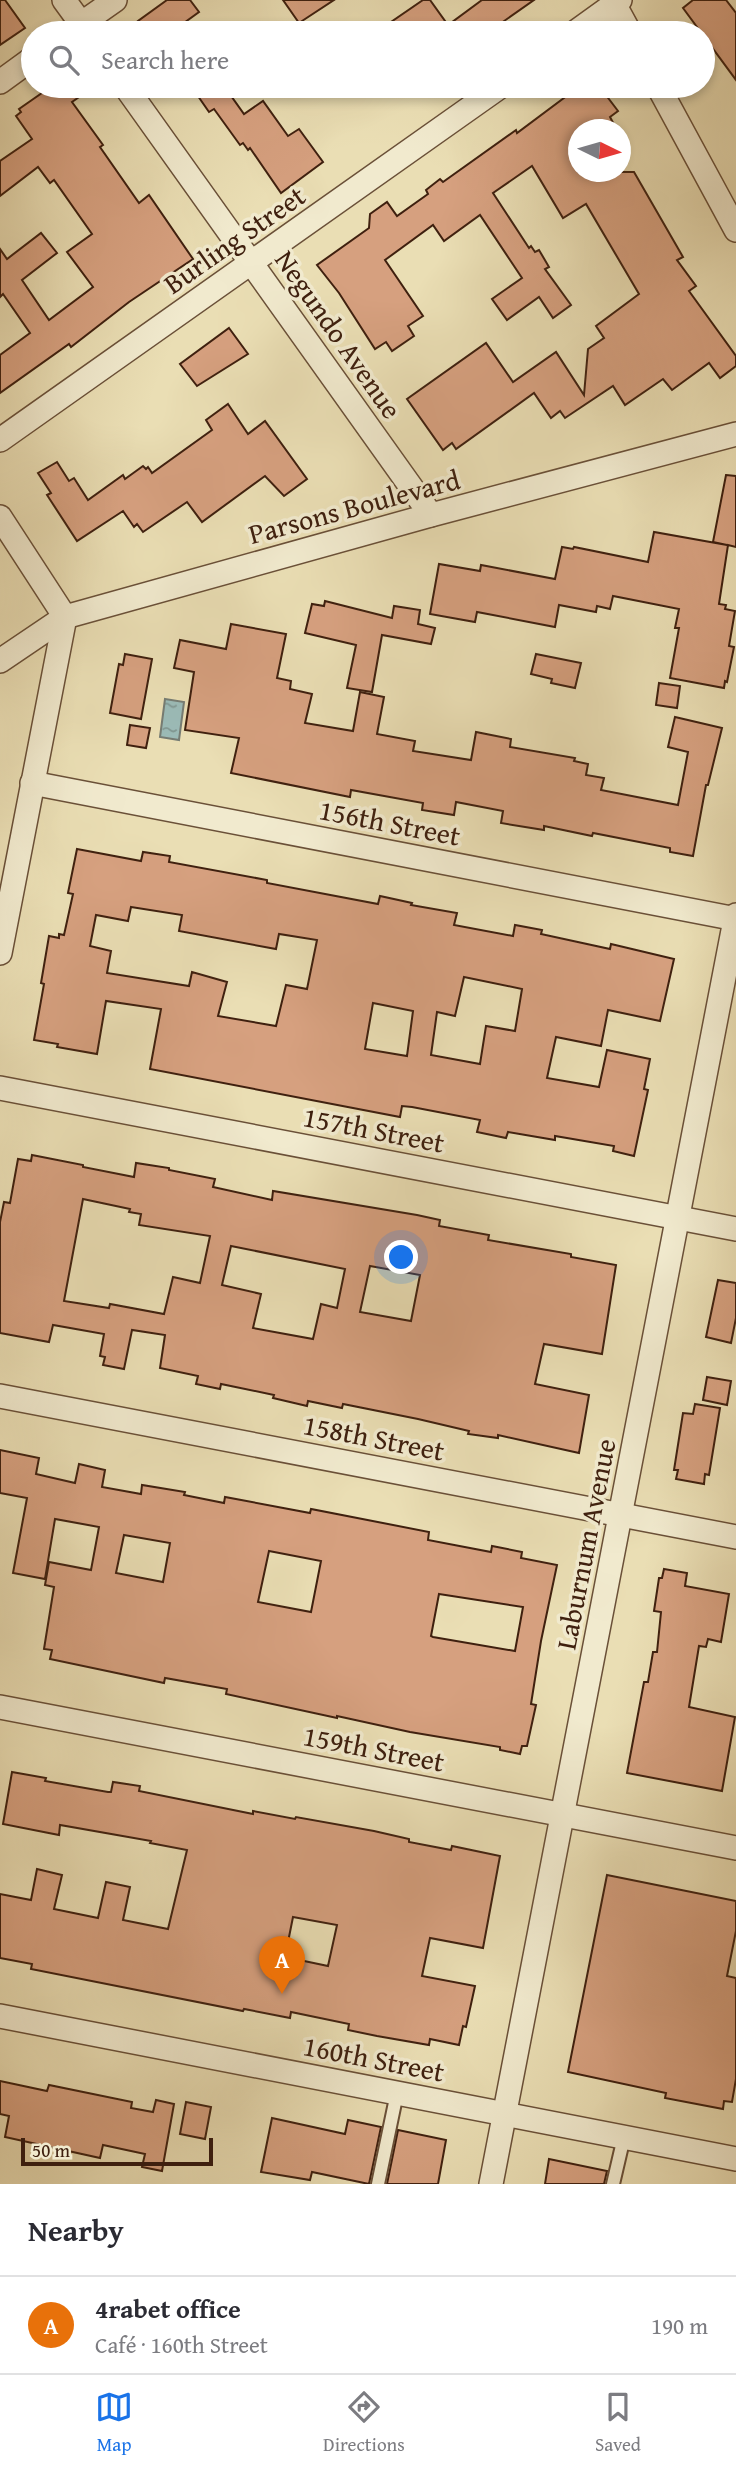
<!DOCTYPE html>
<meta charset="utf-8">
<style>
body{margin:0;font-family:"Gentium Book Plus",serif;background:#f7f7f7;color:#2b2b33}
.compass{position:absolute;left:568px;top:119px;width:63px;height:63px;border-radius:50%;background:#fff;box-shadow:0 4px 10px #0003;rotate:95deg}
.scale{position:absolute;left:21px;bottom:18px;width:192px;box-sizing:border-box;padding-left:7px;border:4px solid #3f200f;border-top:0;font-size:19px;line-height:24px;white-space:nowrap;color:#3f200f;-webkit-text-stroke:5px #f1eace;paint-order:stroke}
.you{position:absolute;left:402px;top:1258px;width:24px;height:24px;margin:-18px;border:5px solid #fff;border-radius:50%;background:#1a73e8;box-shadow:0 0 0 10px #1a73e833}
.badge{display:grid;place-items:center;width:46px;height:46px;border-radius:50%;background:#1a73e8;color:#fff;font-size:23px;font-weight:700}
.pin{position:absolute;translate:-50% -58px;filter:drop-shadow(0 2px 4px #0008)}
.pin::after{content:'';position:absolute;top:37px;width:24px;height:21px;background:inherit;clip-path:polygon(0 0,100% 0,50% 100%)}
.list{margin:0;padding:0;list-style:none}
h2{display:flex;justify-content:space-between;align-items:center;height:91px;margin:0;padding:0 28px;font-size:30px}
h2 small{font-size:23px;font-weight:400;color:#7c7c81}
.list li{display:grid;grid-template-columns:46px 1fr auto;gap:21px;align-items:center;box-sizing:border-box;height:98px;padding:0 28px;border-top:2px solid #e1e1e2}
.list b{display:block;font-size:26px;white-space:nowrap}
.list p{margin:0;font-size:23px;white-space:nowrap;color:#7c7c81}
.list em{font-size:23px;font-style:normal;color:#7c7c81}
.icon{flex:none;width:38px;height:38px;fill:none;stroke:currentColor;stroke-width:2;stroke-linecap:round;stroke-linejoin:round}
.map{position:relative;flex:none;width:736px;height:2184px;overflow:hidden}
.search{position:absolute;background:#fff;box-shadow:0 4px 10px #0003;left:21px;right:21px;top:21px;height:77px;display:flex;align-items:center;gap:18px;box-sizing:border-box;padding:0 24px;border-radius:38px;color:#7c7c81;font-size:26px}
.sheet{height:189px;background:#fff}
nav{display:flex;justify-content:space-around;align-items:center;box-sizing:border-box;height:98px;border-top:2px solid #e1e1e2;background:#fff;font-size:19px;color:#7c7c81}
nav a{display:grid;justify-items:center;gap:4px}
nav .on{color:#1a73e8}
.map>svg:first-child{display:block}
.water{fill:url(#water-ripples);stroke:#767c73;stroke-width:2}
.building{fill:#d6a07f;stroke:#3f200f;stroke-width:2;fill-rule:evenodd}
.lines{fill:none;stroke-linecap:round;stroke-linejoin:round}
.service-casing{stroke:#6a5038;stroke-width:16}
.minor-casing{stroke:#6a5038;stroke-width:26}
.service{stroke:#f1eace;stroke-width:12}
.minor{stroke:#f1eace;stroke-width:23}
.labels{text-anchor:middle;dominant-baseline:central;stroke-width:7;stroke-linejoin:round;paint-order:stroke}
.street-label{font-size:28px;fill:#3f200f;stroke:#f1eace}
</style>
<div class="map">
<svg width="736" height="2184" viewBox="0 0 736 2184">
<defs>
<pattern id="water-ripples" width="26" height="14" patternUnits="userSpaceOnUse" patternTransform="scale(1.75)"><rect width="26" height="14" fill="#9bbab6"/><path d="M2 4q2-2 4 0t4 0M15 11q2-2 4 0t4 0" fill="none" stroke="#809792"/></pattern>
</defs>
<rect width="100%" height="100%" fill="#eadeb4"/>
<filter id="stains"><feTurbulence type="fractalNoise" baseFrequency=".00286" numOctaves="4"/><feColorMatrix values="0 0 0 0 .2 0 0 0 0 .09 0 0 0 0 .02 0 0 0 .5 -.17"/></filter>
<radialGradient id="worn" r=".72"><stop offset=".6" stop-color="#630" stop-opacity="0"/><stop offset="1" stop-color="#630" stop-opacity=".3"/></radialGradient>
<polygon class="water" points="165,699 184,702 179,740 160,737"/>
<g class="building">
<polygon points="0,0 5,0 25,28 0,45"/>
<polygon points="167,0 190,0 199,12 170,33 148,33 138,21"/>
<polygon points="283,0 334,0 299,23"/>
<polygon points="423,0 430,0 448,25 482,0 534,0 487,33 375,33"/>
<polygon points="693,0 726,0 736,13 736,80 683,8"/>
<polygon points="52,86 95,86 72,102 103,145 100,147 139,203 149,195 193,259 129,302 71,347 69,344 0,393 0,355 30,333 3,294 0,297 0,249 7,259 41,233 57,253 22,280 49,320 93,287 67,252 92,234 54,180 50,183 38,167 0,196 0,161 32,139 16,116 21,112 19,109"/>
<polygon points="191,86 224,86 244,114 263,101 288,136 299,129 323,162 281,193 250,148 248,150 243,143 240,145 214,109 209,112"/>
<polygon points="580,86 599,86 618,111 610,117 617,130 578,130 578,172 634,172 683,257 677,260 696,286 689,291 736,356 736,366 720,378 709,363 672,390 663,379 625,405 613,386 565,418 560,411 551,418 534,393 456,449 452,443 443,450 407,399 486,343 513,382 556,352 584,395 588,349 604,338 596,326 639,294 586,204 563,218 532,166 493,193 529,248 531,246 535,252 539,250 549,267 545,269 571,305 553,318 539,297 507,320 492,299 522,278 480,215 444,241 433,225 385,260 423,316 408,326 414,336 392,351 386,342 375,349 339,293 317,265 369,228 370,214 387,202 397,216 428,194 426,190 440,179 443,182 516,130 517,133"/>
<polygon points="229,328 248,354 197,386 180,364"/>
<polygon points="228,404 248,434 265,421 307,479 284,496 265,476 202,522 187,502 143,532 137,524 134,527 123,511 77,541 47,495 51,493 38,473 57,462 69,481 74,478 88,500 123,475 125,479 143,466 146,469 148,467 152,473 212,430 206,420"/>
<polygon points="726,475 736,476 736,547 728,545 719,604 726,605 725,609 735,611 729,646 734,647 727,682 725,681 724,688 670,678 679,628 675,628 679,609 613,596 610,609 597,606 596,612 559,605 555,627 477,612 475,622 430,614 439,564 480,571 481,565 555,579 562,547 573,549 574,547 648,562 654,532 727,545 713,542"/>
<polygon points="325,601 392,618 394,606 420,610 418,624 435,628 431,644 382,635 372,692 347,688 356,645 305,633 312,604 324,606"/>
<polygon points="231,624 286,634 277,678 291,681 290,689 312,694 305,723 353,731 360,692 384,697 377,734 415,741 413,751 471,760 476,732 511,739 510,747 575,758 574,761 588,764 586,775 604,778 601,790 678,805 688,752 668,747 675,717 722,728 708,785 706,785 693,856 670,852 670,848 593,833 592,836 544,826 544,830 501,823 503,811 456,802 454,815 422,810 423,803 351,790 350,797 231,773 239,738 185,730 194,672 174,668 180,640 226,649"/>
<polygon points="125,654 152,659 141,719 110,713 119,664 123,665"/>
<polygon points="536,654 581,663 575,688 551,683 552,679 531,674"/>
<polygon points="659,683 680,686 677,708 656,705"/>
<polygon points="130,725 150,728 146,748 127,745"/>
<path d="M77,849L141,861L143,852L170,856L169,862L267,880V883L378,904L380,896L412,903L411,905L457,913L454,925L513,936L515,925L542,930L541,934L610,949L611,944L674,959L660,1021L608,1010L601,1046L556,1037L547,1078L599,1087L607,1050L650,1059L644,1089L648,1090L634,1156L613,1151L614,1146L555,1136V1140L508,1132L506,1138L477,1132L480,1120L412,1107L402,1106L400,1117L150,1069L161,1009L106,1001L97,1054L57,1047L58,1044L34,1040L44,984L41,983L49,936L59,938V934L64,935L73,894L68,893ZM131,907L182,915L179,931L276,949L279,934L317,940L307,989L286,985L276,1026L218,1016L227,982L192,972L189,986L107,973L111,951L90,946L96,915L128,921ZM464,977L522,989L515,1031L486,1026L480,1064L431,1055L437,1012L455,1016ZM373,1003L413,1011L407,1056L365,1049Z"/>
<path d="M32,1155L83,1165V1167L134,1177L136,1163L169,1168V1170L215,1179L213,1187L272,1200L273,1191L417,1215L440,1220L439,1226L489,1235L488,1240L571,1254V1257L616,1265L602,1354L544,1344L535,1384L589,1395L579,1453L498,1435V1438L468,1434L469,1431L418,1419L343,1404L342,1408L308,1401L307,1406L273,1398L274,1395L221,1384L220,1389L196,1384L198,1376L160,1368L165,1335L132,1330L124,1369L103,1365L105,1357L100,1356L104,1334L53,1325L49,1342L0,1333V1222L4,1202L10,1203L18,1159L31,1161ZM83,1199L130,1209L129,1212L141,1214L139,1225L210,1236L200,1283L173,1277L164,1314L110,1304L109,1308L64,1301ZM231,1246L345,1269L337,1308L321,1304L313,1339L253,1328L261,1294L222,1285ZM370,1266L420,1275L411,1321L360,1312Z"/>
<polygon points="718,1280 736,1283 736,1318 731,1343 706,1337"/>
<polygon points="707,1377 731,1381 727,1405 703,1400"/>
<polygon points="695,1404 720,1408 709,1475 705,1474 704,1484 676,1479 678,1470 674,1470 683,1413 693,1414"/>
<path d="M0,1450L39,1458L36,1474L75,1483L79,1464L105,1470L102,1487L141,1494L142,1485L185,1492L184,1495L224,1503L225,1497L310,1513L311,1509L429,1532L428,1540L491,1552L492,1546L522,1552L521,1558L557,1565L541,1641L531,1704L536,1705L527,1746H522L520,1754L500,1750V1747L410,1732L337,1716V1718L226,1694L227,1689L165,1678L164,1683L50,1659L52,1650L44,1649L54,1587L45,1585L49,1562L91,1570L99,1527L55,1519L45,1579L13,1573L27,1498L0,1493ZM124,1535L170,1543L163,1582L116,1573ZM269,1551L321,1561L311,1612L258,1602ZM439,1594L523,1607L515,1651L433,1637L431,1636Z"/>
<polygon points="664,1569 687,1573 685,1586 729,1594 721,1642 708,1639 706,1647 699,1646 689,1707 735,1717 722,1791 627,1773 644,1682 648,1682 653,1652 657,1652 661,1612 654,1611 659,1578 662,1578"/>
<path d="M12,1772L46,1778L45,1781L108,1792H111L113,1782L140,1786L139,1791L253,1814V1811L295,1819L296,1817L374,1831L409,1839V1842L451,1850L452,1846L500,1856L483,1948L430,1938L422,1976L475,1986L466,2027L463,2026L459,2045L430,2039L429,2045L377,2036L348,2030L349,2024L291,2012L290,2018L244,2009L243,2011L31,1969L32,1964L0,1958V1894L31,1900L37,1869L62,1875L54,1909L98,1918L106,1882L130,1887L123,1920L168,1929L187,1850L150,1843L151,1841L60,1825L59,1835L3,1824ZM293,1917L337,1925L328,1966L285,1957Z"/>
<polygon points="607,1875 736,1901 736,1931 727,1976 736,1978 736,2079 732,2102 724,2101 723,2109 665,2098 666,2093 568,2072"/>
<polygon points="0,2081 47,2091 49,2085 132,2102 131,2108 153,2112 156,2100 174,2104 162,2171 142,2167 145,2154 103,2145 100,2158 5,2137 9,2116 0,2114"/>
<polygon points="186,2102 211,2107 205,2139 180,2134"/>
<polygon points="272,2118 345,2134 348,2120 381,2127 369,2184 312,2172 310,2180 261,2172"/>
<polygon points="398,2130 446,2140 438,2184 387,2184"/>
<polygon points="549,2159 607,2171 604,2184 545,2184"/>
</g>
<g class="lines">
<g class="service-casing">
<g id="service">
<polyline points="378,2184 397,2093"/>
<polyline points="613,2184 624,2137"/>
</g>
</g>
<g class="minor-casing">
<g id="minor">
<polyline points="64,0 88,33"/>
<polyline points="612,0 630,33"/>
<polyline points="68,33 115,0"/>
<polyline points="574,33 620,0"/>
<polyline points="0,82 33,58"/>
<polyline points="125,86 431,515"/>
<polyline points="658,86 736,230"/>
<polyline points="0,440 501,86"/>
<polyline points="0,517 65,617 0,953"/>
<polyline points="0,661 65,617 431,515 736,434"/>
<polyline points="32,783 736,919"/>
<polyline points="0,1088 736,1229"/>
<polyline points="0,1396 736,1537"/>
<polyline points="0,1707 736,1848"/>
<polyline points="0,2016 736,2159"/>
<polyline points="491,2184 736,915"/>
</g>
</g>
<use href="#service" class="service"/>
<use href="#minor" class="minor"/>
</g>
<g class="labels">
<g class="street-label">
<text transform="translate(234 239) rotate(-35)">Burling Street</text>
<text transform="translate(339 334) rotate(55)">Negundo Avenue</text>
<text transform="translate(354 506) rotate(-15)">Parsons Boulevard</text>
<text transform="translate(390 822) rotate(11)">156th Street</text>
<text transform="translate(374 1129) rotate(11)">157th Street</text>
<text transform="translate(374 1437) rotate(11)">158th Street</text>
<text transform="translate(585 1544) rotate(-79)">Laburnum Avenue</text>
<text transform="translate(374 1748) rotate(11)">159th Street</text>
<text transform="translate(374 2058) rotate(11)">160th Street</text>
</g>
</g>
<rect width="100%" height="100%" filter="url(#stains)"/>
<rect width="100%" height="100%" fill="url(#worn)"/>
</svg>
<svg class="compass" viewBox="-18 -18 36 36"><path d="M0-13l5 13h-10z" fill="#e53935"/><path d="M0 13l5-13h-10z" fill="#7c7c81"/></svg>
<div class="scale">50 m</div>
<div class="you"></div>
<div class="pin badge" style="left:282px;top:1994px;background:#e8710a">A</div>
<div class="search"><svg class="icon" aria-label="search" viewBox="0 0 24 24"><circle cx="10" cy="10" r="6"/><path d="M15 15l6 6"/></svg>Search here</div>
</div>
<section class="sheet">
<h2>Nearby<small></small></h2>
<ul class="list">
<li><span class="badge" style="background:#e8710a">A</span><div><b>4rabet office</b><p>Café · 160th Street</p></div><em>190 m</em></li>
</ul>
</section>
<nav>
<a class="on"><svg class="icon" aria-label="map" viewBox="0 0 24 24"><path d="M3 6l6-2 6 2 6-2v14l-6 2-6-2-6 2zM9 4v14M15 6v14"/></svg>Map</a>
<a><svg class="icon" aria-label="directions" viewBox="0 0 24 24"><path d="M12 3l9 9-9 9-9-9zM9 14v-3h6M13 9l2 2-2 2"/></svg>Directions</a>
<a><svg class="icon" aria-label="saved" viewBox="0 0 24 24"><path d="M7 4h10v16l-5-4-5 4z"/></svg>Saved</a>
</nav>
